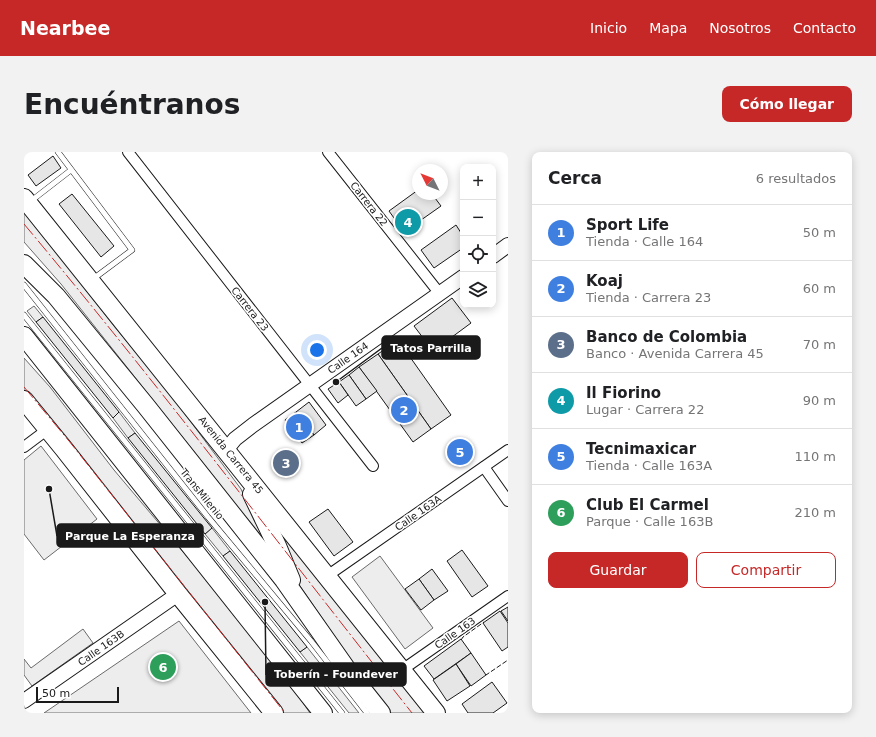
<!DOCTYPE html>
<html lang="es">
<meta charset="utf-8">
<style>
body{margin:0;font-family:"DejaVu Sans",sans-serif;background:#f2f2f2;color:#202124}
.controls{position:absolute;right:12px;top:12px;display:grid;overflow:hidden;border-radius:8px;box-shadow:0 2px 10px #0003}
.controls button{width:36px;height:36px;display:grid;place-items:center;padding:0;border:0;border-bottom:1px solid #e0e0e0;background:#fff;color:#202124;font:20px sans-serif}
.compass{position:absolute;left:388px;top:12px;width:36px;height:36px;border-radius:50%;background:#fff;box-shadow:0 2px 10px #0003;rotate:312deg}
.scale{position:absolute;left:12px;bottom:10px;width:83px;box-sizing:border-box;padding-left:4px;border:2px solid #1a1a1a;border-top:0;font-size:11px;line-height:14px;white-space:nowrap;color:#1a1a1a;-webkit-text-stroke:3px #fff;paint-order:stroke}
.you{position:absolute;left:293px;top:198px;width:14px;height:14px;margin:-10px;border:3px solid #fff;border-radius:50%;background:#1a73e8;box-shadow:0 0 0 6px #1a73e833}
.badge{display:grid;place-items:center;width:26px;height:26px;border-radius:50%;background:#c62828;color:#fff;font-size:13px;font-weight:700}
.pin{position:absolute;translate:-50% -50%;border:2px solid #fff;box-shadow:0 1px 4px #0006}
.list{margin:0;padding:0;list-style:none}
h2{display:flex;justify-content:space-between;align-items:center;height:52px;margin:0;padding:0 16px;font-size:17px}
h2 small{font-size:13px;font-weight:400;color:#757577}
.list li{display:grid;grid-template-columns:26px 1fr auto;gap:12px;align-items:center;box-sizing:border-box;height:56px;padding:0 16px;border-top:1px solid #e0e0e0}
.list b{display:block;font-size:15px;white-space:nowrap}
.list p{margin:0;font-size:13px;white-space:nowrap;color:#757577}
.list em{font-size:13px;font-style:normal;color:#757577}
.actions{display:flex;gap:8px;padding:12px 16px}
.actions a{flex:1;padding:9px 0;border:1px solid #c62828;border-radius:8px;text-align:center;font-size:14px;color:#c62828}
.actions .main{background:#c62828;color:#fff}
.icon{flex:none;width:22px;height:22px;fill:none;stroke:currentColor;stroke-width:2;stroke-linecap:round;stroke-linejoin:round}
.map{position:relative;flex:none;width:484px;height:561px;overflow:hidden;border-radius:8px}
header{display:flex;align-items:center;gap:24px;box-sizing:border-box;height:56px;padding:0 20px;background:#c62828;color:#fff}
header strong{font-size:19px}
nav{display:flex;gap:22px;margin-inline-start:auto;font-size:14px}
.intro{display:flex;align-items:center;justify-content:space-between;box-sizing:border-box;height:96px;padding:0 24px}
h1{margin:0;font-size:28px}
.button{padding:10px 18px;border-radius:8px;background:#c62828;color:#fff;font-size:14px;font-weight:700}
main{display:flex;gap:24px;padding:0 24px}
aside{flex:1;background:#fff;border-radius:8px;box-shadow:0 2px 10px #0003}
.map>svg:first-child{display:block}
.built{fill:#ededed;stroke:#6a6a6a}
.building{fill:#e6e6e6;stroke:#1a1a1a}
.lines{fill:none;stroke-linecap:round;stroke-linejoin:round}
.lane-casing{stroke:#1a1a1a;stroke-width:6}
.street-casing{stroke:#1a1a1a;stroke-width:12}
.secondary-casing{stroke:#1a1a1a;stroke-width:16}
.highway-casing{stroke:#1a1a1a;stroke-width:20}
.lane{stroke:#fff;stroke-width:5}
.street{stroke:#fff;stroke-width:10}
.secondary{stroke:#fff;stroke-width:14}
.highway{stroke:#fff;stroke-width:18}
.fence{stroke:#1a1a1a;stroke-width:1;stroke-dasharray:5 2;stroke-linecap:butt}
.power{stroke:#c62828;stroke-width:1;stroke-dasharray:14 3 2 3;stroke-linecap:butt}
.labels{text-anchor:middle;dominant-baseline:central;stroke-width:3;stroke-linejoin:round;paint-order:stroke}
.street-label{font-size:10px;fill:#1a1a1a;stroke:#fff}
.leader{fill:none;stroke:#1a1a1a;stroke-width:1.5}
.callout-dot{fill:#1a1a1a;stroke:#fff;stroke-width:1.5}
.callout{fill:#1a1a1a;stroke:#1a1a1a;stroke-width:1.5}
.callout-label{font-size:11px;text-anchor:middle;font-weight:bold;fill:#fff}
</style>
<header>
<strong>Nearbee</strong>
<nav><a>Inicio</a><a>Mapa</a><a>Nosotros</a><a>Contacto</a></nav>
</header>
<div class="intro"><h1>Encuéntranos</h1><a class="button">Cómo llegar</a></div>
<main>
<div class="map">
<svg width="484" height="561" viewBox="0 0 484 561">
<rect width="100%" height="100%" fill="#fff"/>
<g class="built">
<polygon points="0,59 90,174 143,238 217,337 230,366 252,406 194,330 37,132 0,90"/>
<polygon points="10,154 19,165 12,170 3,159"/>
<polygon points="0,206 26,235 90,318 182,427 263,528 286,561 256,561 29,273 0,238"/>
<polygon points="95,260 111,281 104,286 89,266"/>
<polygon points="17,294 73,367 20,408 0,382 0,308"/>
<polygon points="252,370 405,561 367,561 344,533 274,431"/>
<polygon points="188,376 206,399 199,404 181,382"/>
<polygon points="356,404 409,476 381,497 328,425"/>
<polygon points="155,469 227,561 20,561"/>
<polygon points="59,477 69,491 8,534 0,523 0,507 7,516"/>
<polygon points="283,495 335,561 325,561 276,500"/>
</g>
<g class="building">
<polygon points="29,4 37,16 12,34 4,23"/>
<polygon points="394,38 394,42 408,42 417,54 380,80 365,59"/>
<polygon points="48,42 90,94 77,105 35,52"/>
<polygon points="432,73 439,84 439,96 410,116 397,98"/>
<polygon points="428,146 447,171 409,199 390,174"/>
<polygon points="19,165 95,260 89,266 12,170"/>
<polygon points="374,188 427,263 407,277 354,202"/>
<polygon points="354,202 407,277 389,290 335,215"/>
<polygon points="335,215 353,239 342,247 325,223"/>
<polygon points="325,223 342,247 332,254 315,230"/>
<polygon points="315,230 324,243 314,251 304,237"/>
<polygon points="285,250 302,273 290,283 272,260"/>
<polygon points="272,260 290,283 278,291 261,268"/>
<polygon points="111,281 188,376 181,382 104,286"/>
<polygon points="304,357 329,390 310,404 285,370"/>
<polygon points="438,398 464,434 448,445 423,409"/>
<polygon points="206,399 283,495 276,500 199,404"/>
<polygon points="408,417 424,439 410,448 395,427"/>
<polygon points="395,427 410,448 397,458 381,437"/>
<polygon points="484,455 484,469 477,459"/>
<polygon points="476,459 484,471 484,495 478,499 459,471"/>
<polygon points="437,487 447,501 410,527 400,514"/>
<polygon points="447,501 462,523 447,534 432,512"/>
<polygon points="432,512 446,534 423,549 409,528"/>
<polygon points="468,530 483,551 469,561 444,561 438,552"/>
</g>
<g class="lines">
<g class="lane-casing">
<g id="lane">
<polyline points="34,0 108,98 69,127"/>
<polyline points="7,49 47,18"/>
<polyline points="0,133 184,365 287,489 343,561"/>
<polyline points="0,163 318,561"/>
</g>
</g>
<g class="street-casing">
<g id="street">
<polyline points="104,0 349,314"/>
<polyline points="304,0 416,142"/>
<polyline points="0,295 24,277"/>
<polyline points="460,315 484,349"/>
<polyline points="303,424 484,298"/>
<polyline points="378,518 484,444"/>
</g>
</g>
<g class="secondary-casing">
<g id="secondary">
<polyline points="469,104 484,93"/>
<polyline points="202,298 211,287 229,273 439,125"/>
<polyline points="0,549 154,442"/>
</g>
</g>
<g class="highway-casing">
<g id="highway">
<polyline points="0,46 412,561"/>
<polyline points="0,112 32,144 122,254 260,428 326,522 357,561"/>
<polyline points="0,184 299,561"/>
<polyline points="0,248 40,297 154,442 250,561"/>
<polyline points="228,342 253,394 267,428"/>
</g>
</g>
<use href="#lane" class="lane"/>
<use href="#street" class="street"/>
<use href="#secondary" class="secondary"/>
<use href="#highway" class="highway"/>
<g class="fence">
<polyline points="437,488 439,485 460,470"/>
<polyline points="462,522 462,523 484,508"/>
</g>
<g class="power">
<path d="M0,72C134,232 259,398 388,561"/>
<polyline points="0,235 45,289 261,561"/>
</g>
</g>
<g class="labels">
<g class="street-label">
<text transform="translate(345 52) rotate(52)">Carrera 22</text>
<text transform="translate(226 157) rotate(52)">Carrera 23</text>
<text transform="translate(324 206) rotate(-35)">Calle 164</text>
<text transform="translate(207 303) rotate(51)">Avenida Carrera 45</text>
<text transform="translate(178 342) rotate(51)">TransMilenio</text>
<text transform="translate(394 361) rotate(-35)">Calle 163A</text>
<text transform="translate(431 481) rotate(-35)">Calle 163</text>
<text transform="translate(77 496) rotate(-35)">Calle 163B</text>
</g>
</g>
<path class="leader" d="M312 230L358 196M25 337L33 384M241 450L242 523"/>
<g class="callout-dot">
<circle cx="312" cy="230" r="4"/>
<circle cx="25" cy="337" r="4"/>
<circle cx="241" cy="450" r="4"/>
</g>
<g class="callout">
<rect x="358" y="184" width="98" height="23" rx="4"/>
<rect x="33" y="372" width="146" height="23" rx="4"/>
<rect x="242" y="511" width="140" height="23" rx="4"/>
</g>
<g class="callout-label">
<text x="407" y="200">Tatos Parrilla</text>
<text x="106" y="388">Parque La Esperanza</text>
<text x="312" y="526">Toberín - Foundever</text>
</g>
</svg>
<div class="controls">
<button>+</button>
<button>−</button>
<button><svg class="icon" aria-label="locate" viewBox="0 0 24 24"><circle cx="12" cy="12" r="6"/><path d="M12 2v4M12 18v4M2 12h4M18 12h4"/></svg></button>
<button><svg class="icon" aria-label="layers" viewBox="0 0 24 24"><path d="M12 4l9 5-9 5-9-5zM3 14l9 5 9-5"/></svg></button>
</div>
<svg class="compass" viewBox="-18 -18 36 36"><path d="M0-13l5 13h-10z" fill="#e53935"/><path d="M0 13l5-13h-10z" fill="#757577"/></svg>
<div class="scale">50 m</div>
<div class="you"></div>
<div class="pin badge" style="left:275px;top:275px;background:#3f7fe0">1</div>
<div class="pin badge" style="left:380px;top:258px;background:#3f7fe0">2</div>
<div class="pin badge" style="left:262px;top:311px;background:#5c6f8a">3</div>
<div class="pin badge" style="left:384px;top:70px;background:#0f9aa8">4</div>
<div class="pin badge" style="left:436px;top:300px;background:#3f7fe0">5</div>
<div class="pin badge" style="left:139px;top:515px;background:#2e9e5b">6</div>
</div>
<aside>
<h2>Cerca<small>6 resultados</small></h2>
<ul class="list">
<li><span class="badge" style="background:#3f7fe0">1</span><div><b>Sport Life</b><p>Tienda · Calle 164</p></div><em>50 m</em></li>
<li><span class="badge" style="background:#3f7fe0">2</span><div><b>Koaj</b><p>Tienda · Carrera 23</p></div><em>60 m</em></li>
<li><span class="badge" style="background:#5c6f8a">3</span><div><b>Banco de Colombia</b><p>Banco · Avenida Carrera 45</p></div><em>70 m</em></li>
<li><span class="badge" style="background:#0f9aa8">4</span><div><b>Il Fiorino</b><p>Lugar · Carrera 22</p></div><em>90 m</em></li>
<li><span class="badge" style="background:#3f7fe0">5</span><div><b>Tecnimaxicar</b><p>Tienda · Calle 163A</p></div><em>110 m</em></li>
<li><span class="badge" style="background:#2e9e5b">6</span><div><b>Club El Carmel</b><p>Parque · Calle 163B</p></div><em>210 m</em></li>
</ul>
<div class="actions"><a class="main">Guardar</a><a>Compartir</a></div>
</aside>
</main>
